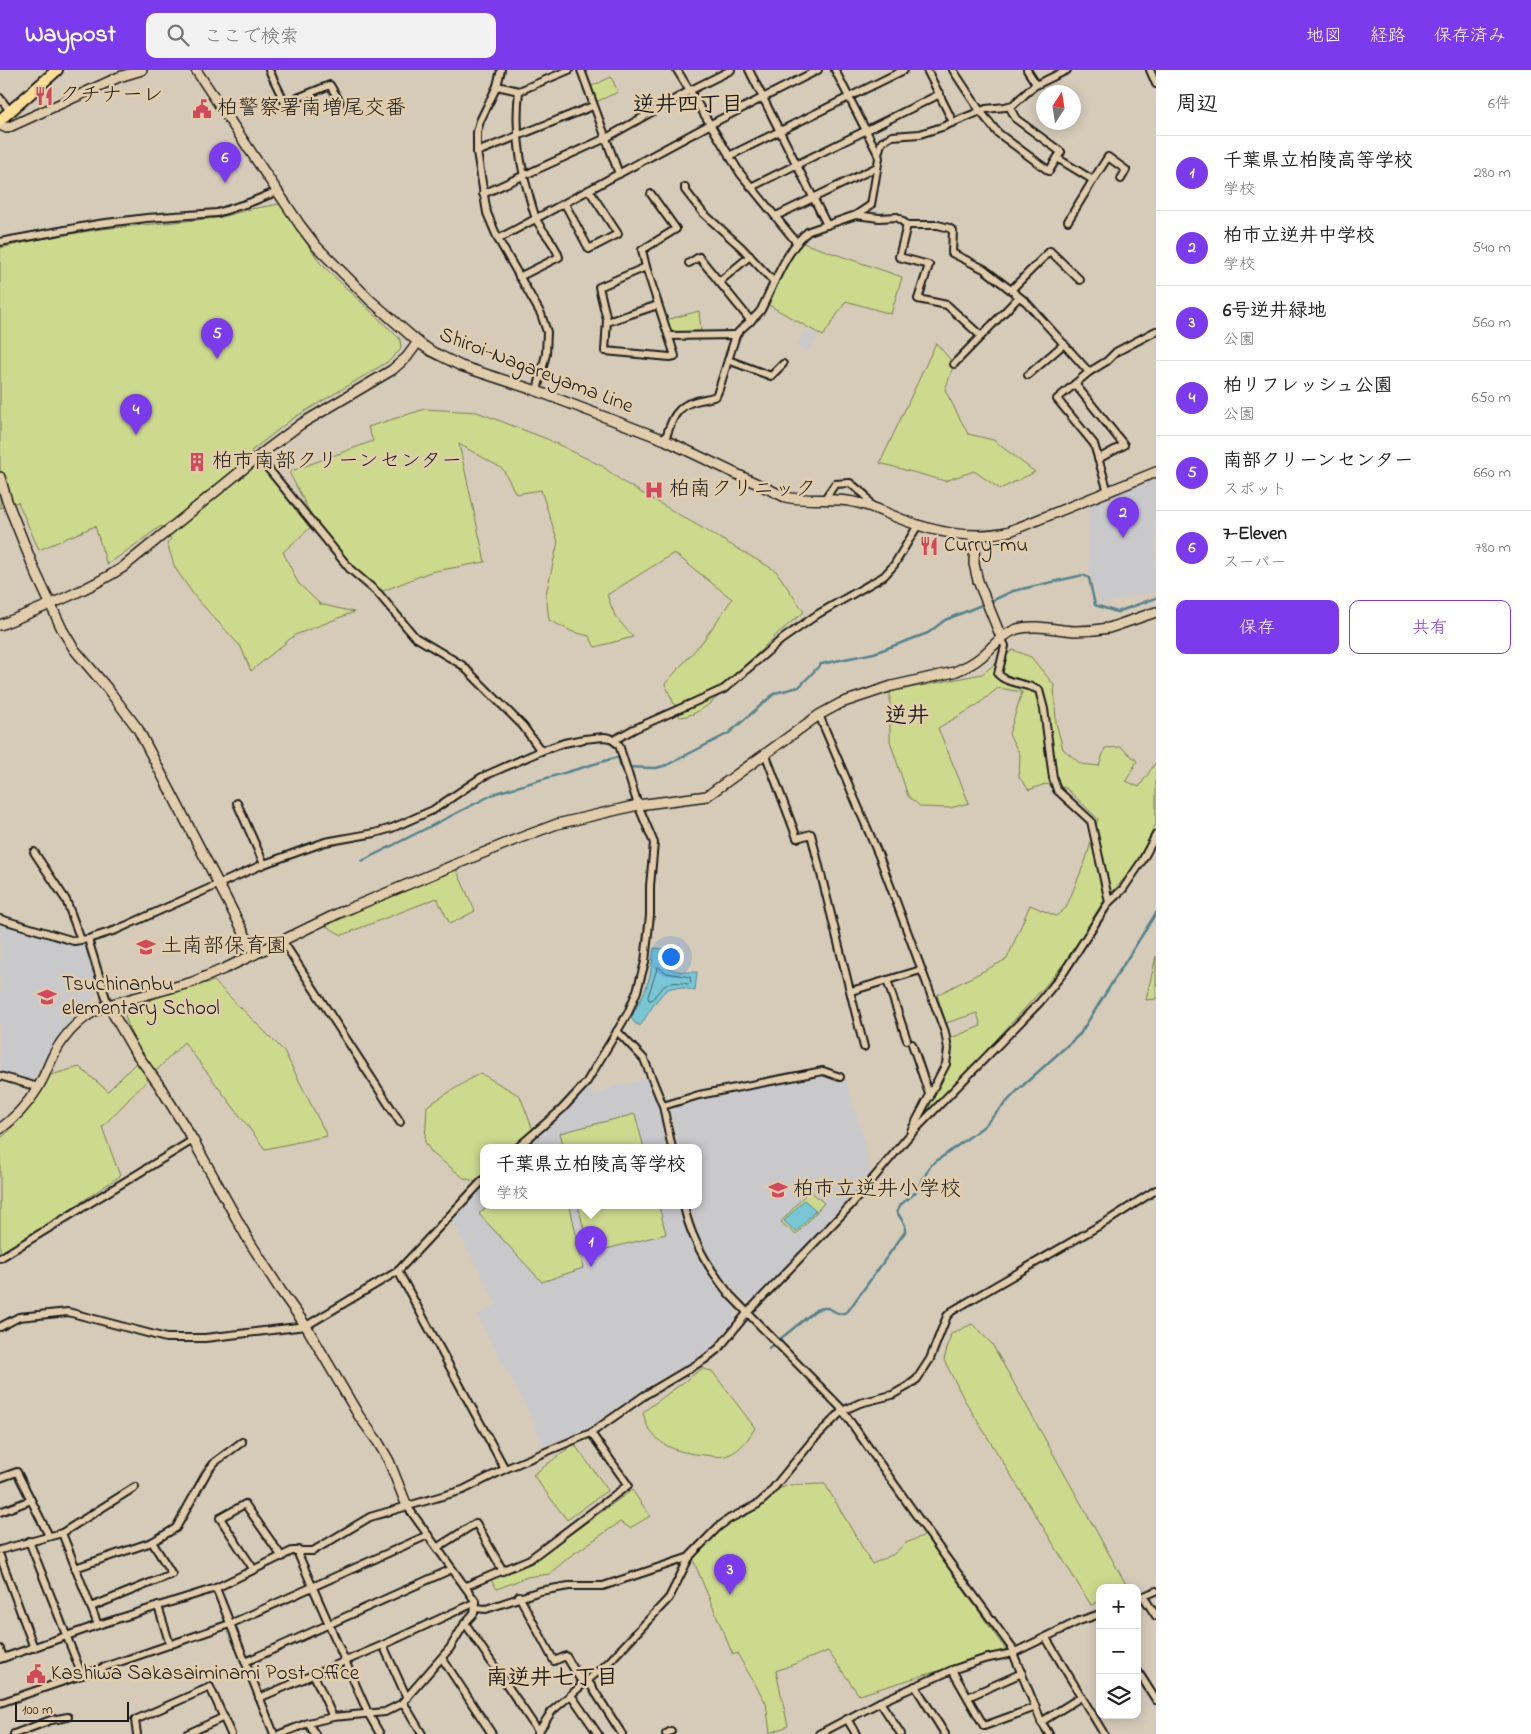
<!DOCTYPE html>
<html lang="ja">
<meta charset="utf-8">
<style>
body{margin:0;font-family:"Indie Flower","Klee One",sans-serif;background:#f2f2f2;color:#222}
.controls{position:absolute;right:15px;bottom:15px;display:grid;overflow:hidden;border-radius:10px;box-shadow:0 2px 12px #0003}
.controls button{width:45px;height:45px;display:grid;place-items:center;padding:0;border:0;border-bottom:1px solid #e0e0e0;background:#fff;color:#222;font:25px sans-serif}
.compass{position:absolute;left:1036px;top:15px;width:45px;height:45px;border-radius:50%;background:#fff;box-shadow:0 2px 12px #0003;rotate:12deg}
.scale{position:absolute;left:15px;bottom:12px;width:114px;box-sizing:border-box;padding-left:5px;border:2px solid #1c1c1c;border-top:0;font-size:14px;line-height:18px;white-space:nowrap;color:#1c1c1c;-webkit-text-stroke:4px #e1cdab;paint-order:stroke}
.you{position:absolute;left:670px;top:886px;width:18px;height:18px;margin:-12px;border:4px solid #fff;border-radius:50%;background:#1a73e8;box-shadow:0 0 0 8px #1a73e833}
.badge{display:grid;place-items:center;width:32px;height:32px;border-radius:50%;background:#7c3aed;color:#fff;font-size:16px;font-weight:700}
.pin{position:absolute;translate:-50% -41px;filter:drop-shadow(0 1px 2px #0008)}
.pin::after{content:'';position:absolute;top:26px;width:18px;height:15px;background:inherit;clip-path:polygon(0 0,100% 0,50% 100%)}
.popup{position:absolute;left:480px;top:1074px;width:222px;height:65px;box-sizing:border-box;display:grid;place-content:center;border-radius:10px;background:#fff;filter:drop-shadow(0 1px 4px #0005);font-size:16px;white-space:nowrap;color:#767676}
.popup b{font-size:19px;color:#222}
.popup::after{content:'';position:absolute;left:50%;top:100%;margin-left:-10px;border:10px solid transparent;border-top-color:#fff}
.list{margin:0;padding:0;list-style:none}
h2{display:flex;justify-content:space-between;align-items:center;height:65px;margin:0;padding:0 20px;font-size:21px}
h2 small{font-size:16px;font-weight:400;color:#767676}
.list li{display:grid;grid-template-columns:32px 1fr auto;gap:15px;align-items:center;box-sizing:border-box;height:75px;padding:0 20px;border-top:1px solid #e0e0e0}
.list b{display:block;font-size:19px;white-space:nowrap}
.list p{margin:0;font-size:16px;white-space:nowrap;color:#767676}
.list em{font-size:16px;font-style:normal;color:#767676}
.actions{display:flex;gap:10px;padding:15px 20px}
.actions a{flex:1;padding:11px 0;border:1px solid #7c3aed;border-radius:10px;text-align:center;font-size:18px;color:#7c3aed}
.actions .main{background:#7c3aed;color:#fff}
.icon{flex:none;width:28px;height:28px;fill:none;stroke:currentColor;stroke-width:2;stroke-linecap:round;stroke-linejoin:round}
.map{position:relative;flex:none;width:1156px;height:1664px;overflow:hidden}
header{display:flex;align-items:center;gap:30px;box-sizing:border-box;height:70px;padding:0 25px;background:#7c3aed;color:#fff}
header strong{font-size:24px}
nav{display:flex;gap:28px;margin-inline-start:auto;font-size:18px}
.search{width:350px;height:45px;background:#f2f2f2;display:flex;align-items:center;gap:12px;box-sizing:border-box;padding:0 18px;border-radius:10px;color:#767676;font-size:19px}
main{display:flex}
aside{flex:1;background:#fff}
.map>svg:first-child{display:block}
.built{fill:#c9c8ca}
.green{fill:#cdda8d;stroke:#747b54}
.water{fill:#79c7d6;stroke:#54838c}
.lines{fill:none;stroke-linecap:round;stroke-linejoin:round}
.shore{stroke:#416066;stroke-width:1}
.stream{stroke:#54838c;stroke-width:2.5}
.street-casing{stroke:#1c1c1c;stroke-width:10}
.secondary-casing{stroke:#1c1c1c;stroke-width:12}
.primary-casing{stroke:#1c1c1c;stroke-width:14}
.street{stroke:#e1cdab;stroke-width:6}
.secondary{stroke:#e1cdab;stroke-width:9}
.primary{stroke:#fbdf96;stroke-width:10}
.labels{text-anchor:middle;dominant-baseline:central;stroke-width:5;stroke-linejoin:round;paint-order:stroke}
.poi-label{font-size:21px;fill:#1c1c1c;stroke:#e1cdab;text-anchor:start}
.street-label{font-size:21px;fill:#1c1c1c;stroke:#e1cdab}
.neighbourhood-label{font-size:22px;font-weight:bold;fill:#1c1c1c;stroke:#e1cdab}
</style>
<header>
<strong>Waypost</strong>
<div class="search"><svg class="icon" aria-label="search" viewBox="0 0 24 24"><circle cx="10" cy="10" r="6"/><path d="M15 15l6 6"/></svg>ここで検索</div>
<nav><a>地図</a><a>経路</a><a>保存済み</a></nav>
</header>
<main>
<div class="map">
<svg width="1156" height="1664" viewBox="0 0 1156 1664">
<rect width="100%" height="100%" fill="#d6cbb9"/>
<filter id="ink" filterUnits="userSpaceOnUse"><feTurbulence type="fractalNoise" baseFrequency=".02" numOctaves="2"/><feDisplacementMap in="SourceGraphic" scale="10" xChannelSelector="R" yChannelSelector="G"/><feConvolveMatrix kernelMatrix="1 2 1 2 8 2 1 2 1" color-interpolation-filters="sRGB"/></filter>
<g filter="url(#ink)">
<g class="built">
<polygon points="805,260 818,265 809,282 796,275"/>
<polygon points="1156,409 1156,521 1100,534 1089,501 1089,435"/>
<polygon points="0,851 72,874 87,874 97,920 90,935 74,948 61,963 48,982 33,1012 27,1013 0,1004"/>
<polygon points="821,1004 831,1007 832,1010 847,1012 867,1083 871,1105 755,1229 744,1230 713,1195 699,1165 690,1136 698,1136 698,1078 678,1078 670,1039 698,1029"/>
<polygon points="649,1008 660,1043 668,1078 523,1078 574,1032 590,1014 594,1026 613,1017"/>
<polygon points="483,1115 484,1136 681,1136 687,1162 696,1185 711,1209 736,1237 735,1249 715,1273 697,1289 659,1309 584,1360 544,1376 528,1341 477,1245 497,1234 451,1148"/>
</g>
<g class="green">
<polygon points="611,7 618,22 598,31 595,30 590,17"/>
<polygon points="280,134 321,194 400,269 401,279 389,291 292,349 251,381 310,458 283,482 298,513 320,534 354,542 295,565 251,601 241,577 196,528 175,498 167,473 171,469 161,456 107,495 95,456 39,480 18,432 0,438 0,178 41,169 101,159 218,148 251,139"/>
<polygon points="800,172 902,207 891,244 846,231 823,266 767,234 786,193"/>
<polygon points="699,241 701,261 673,262 669,260 666,250"/>
<polygon points="936,273 954,294 945,320 968,364 993,370 1035,402 1000,419 974,401 945,411 880,393"/>
<path d="M425,339L477,342L547,369L602,396L623,412L776,501L804,542C794,550 785,557 776,565C751,587 714,645 680,647L665,614L703,571L732,529L674,483L607,525L615,546L633,567L595,577L589,566L573,562L549,550L546,524L558,472L541,420L516,424L503,399L459,374L485,492L430,502L378,523L320,462L289,402L373,371L368,357Z"/>
<polygon points="1013,580 1031,587 1054,615 1056,653 1063,679 1081,694 1099,696 1105,678 1121,677 1137,691 1126,711 1139,717 1156,692 1156,754 1133,799 1102,833 1071,885 1046,915 936,1036 920,1051 949,996 951,968 981,956 977,943 946,953 937,925 1007,889 1030,835 1056,846 1066,838 1086,789 1098,749 1066,718 1045,714 1029,720 1019,707 1020,685 1009,664 1022,622 998,618 976,636 938,658 969,733 950,738 921,737 908,726 890,671 890,622 982,604"/>
<polygon points="456,799 475,841 450,854 437,828 342,865 326,856 418,813"/>
<polygon points="1156,886 1156,929 1146,930"/>
<path d="M214,911L284,981L327,1066L265,1079L184,972L102,1057L120,1106C80,1132 41,1161 0,1185V1069L10,1060L44,1007L79,997L108,1021L144,985L133,971L124,942L167,923Z"/>
<polygon points="480,1003 520,1026 533,1060 514,1078 484,1078 483,1107 477,1112 464,1108 432,1083 425,1072 427,1036"/>
<polygon points="635,1044 644,1078 564,1078 560,1063"/>
<polygon points="806,1117 824,1133 796,1165 781,1152 805,1125 802,1122"/>
<polygon points="488,1136 570,1136 583,1198 542,1212 479,1144"/>
<polygon points="578,1136 659,1136 666,1164 590,1183"/>
<polygon points="972,1254 992,1274 1128,1518 1100,1518 1100,1531 1091,1535 964,1329 944,1290 951,1264"/>
<path d="M703,1299L712,1301L755,1358C749,1368 740,1381 728,1385C722,1388 711,1386 705,1385C676,1383 649,1374 643,1342L700,1300Z"/>
<polygon points="574,1374 608,1420 567,1450 533,1405"/>
<polygon points="825,1414 872,1494 894,1484 906,1473 925,1465 1006,1580 859,1625 828,1581 776,1601 788,1656 770,1663 766,1633 737,1583 733,1585 692,1487 720,1458 722,1460 730,1452 761,1435 776,1420 789,1415"/>
<polygon points="632,1420 650,1446 630,1458 620,1452 569,1487 549,1504 527,1507 497,1519 491,1510 533,1491"/>
</g>
<g class="water">
<path d="M654,878L663,879L666,881L664,894C672,903 685,902 697,902L695,921C688,919 679,916 671,918C660,921 647,946 640,956L635,953L631,948L645,921L650,906Z"/>
<polygon points="804,1130 816,1140 796,1162 784,1151"/>
</g>
<g class="lines">
<path class="shore" d="M658,897L667,903L690,907L691,913L688,914C669,910 663,914 652,930H649L648,927Z"/>
<g class="stream">
<polyline points="989,532 1013,521 1083,505 1089,508 1095,535 1117,542 1156,528"/>
<polyline points="362,791 496,723 618,687 621,697 656,698 667,695 729,663 775,623 799,617 821,594 874,583 928,563 945,550 984,534"/>
<path d="M769,1278L816,1240C834,1232 834,1250 848,1241L905,1162V1155L897,1142L900,1135L915,1123L931,1095L983,1057L1019,1019L1080,964L1156,843"/>
</g>
<g class="street-casing">
<g id="street">
<polyline points="269,0 285,33 330,15 340,32"/>
<polyline points="501,0 497,16 480,51 477,62 477,82 487,143 498,169 541,244 547,262 546,284 537,321"/>
<polyline points="581,0 619,104"/>
<polyline points="677,0 740,103 797,173"/>
<polyline points="749,0 827,155"/>
<polyline points="835,0 878,84"/>
<polyline points="927,0 953,52"/>
<polyline points="953,0 980,41 998,63 1049,101 1061,82 1016,49 1009,36"/>
<polyline points="1027,0 1036,14"/>
<polyline points="1150,0 1156,14"/>
<polyline points="497,16 519,21 569,0"/>
<path d="M519,21C515,58 519,94 530,129C532,136 534,144 537,151C544,164 555,173 559,187L519,207"/>
<polyline points="0,28 10,41"/>
<polyline points="477,82 593,36"/>
<polyline points="729,86 904,0"/>
<polyline points="1057,88 1093,110 1108,87 1126,100 1121,109"/>
<polyline points="685,117 685,120 703,143 741,177 774,212"/>
<polyline points="751,117 940,24"/>
<polyline points="483,124 606,68 689,21 731,0"/>
<polyline points="565,134 589,179 618,164 589,120"/>
<polyline points="856,145 879,148 897,147 907,155 938,155 949,158 953,161 952,183 984,199 1026,232 1089,302"/>
<polyline points="776,146 877,97"/>
<polyline points="1068,151 1093,110"/>
<polyline points="907,155 899,187 929,195 918,229 947,235 981,266"/>
<polyline points="498,169 709,55 818,0"/>
<polyline points="0,172 98,154 147,148 217,143 251,132 278,121"/>
<polyline points="689,193 699,187 751,251"/>
<polygon points="646,197 675,286 670,287 605,281 607,250 599,217"/>
<polyline points="646,197 642,180 676,159 651,124"/>
<polyline points="719,212 750,186"/>
<polyline points="1011,220 1050,181 1080,210"/>
<polyline points="607,252 658,235"/>
<polyline points="669,266 736,265"/>
<polyline points="728,290 771,306 783,294"/>
<polyline points="954,294 1019,227"/>
<polyline points="1028,305 1064,274"/>
<polyline points="1075,314 1124,375 1098,389"/>
<path d="M665,370C671,352 675,336 696,331C703,329 709,329 716,326L719,319L736,265C743,255 754,250 761,240C772,218 789,174 809,161L856,145L871,135L879,88L878,84L880,77L882,72L892,66L920,64L942,57L986,39L1005,37L1013,35L1034,16L1067,0"/>
<polyline points="258,386 350,499 378,523 415,567 462,595 523,656 541,681"/>
<polyline points="1108,422 1094,374 1057,329 1089,302 1107,291 1116,282 1156,261"/>
<polyline points="824,430 835,414 850,413 865,425 871,436"/>
<path d="M1001,567L1005,576L998,604C1007,614 1026,613 1039,620L1044,639L1053,708L1057,720L1091,751L1109,832"/>
<polyline points="819,645 879,786 945,962 948,979 946,994 911,1061"/>
<polyline points="614,670 634,659 724,619 781,570 818,544 884,506 894,495 918,455"/>
<polyline points="765,683 797,768 811,764 864,977"/>
<polyline points="237,733 264,794"/>
<polyline points="34,782 66,830 81,870"/>
<polyline points="0,849 74,871 88,869 116,860 264,794 325,772 375,763 392,758 433,740 482,707 541,681 564,673 584,669 604,667 610,668 619,675 638,735 654,773 650,816 650,845 645,892 637,921 628,943 586,1013 562,1039 517,1078"/>
<polyline points="88,869 108,935"/>
<polyline points="282,870 400,1052"/>
<polyline points="887,910 907,970"/>
<polyline points="851,921 921,900"/>
<polyline points="617,961 644,989 663,1036 672,1078"/>
<polyline points="912,974 930,1027"/>
<polyline points="0,1006 38,1017"/>
<polyline points="663,1036 699,1025 823,1001 840,1007"/>
<path d="M684,1136C691,1170 708,1198 730,1225L840,1337L942,1482L1015,1582"/>
<polyline points="0,1188 193,1070"/>
<polyline points="398,1201 505,1399"/>
<polyline points="0,1257 19,1247 68,1242 166,1268 205,1268 306,1256 398,1201 484,1109"/>
<polyline points="0,1408 17,1402 49,1466"/>
<polyline points="0,1442 31,1430"/>
<polyline points="62,1463 98,1555"/>
<polyline points="29,1471 82,1605"/>
<polyline points="438,1477 476,1453 503,1501"/>
<polyline points="0,1480 62,1463 135,1417"/>
<polyline points="299,1480 299,1486 368,1643 380,1664"/>
<polyline points="0,1486 34,1578"/>
<polyline points="75,1498 152,1472 176,1458 207,1402 215,1392 242,1372"/>
<polyline points="254,1500 220,1448 245,1434 282,1487"/>
<polyline points="466,1516 530,1489 628,1415 591,1363"/>
<polyline points="216,1518 274,1664"/>
<polyline points="519,1526 554,1591 566,1586 583,1614"/>
<polyline points="1143,1526 1156,1546"/>
<polyline points="1137,1529 1156,1521"/>
<polyline points="158,1536 170,1575"/>
<polyline points="91,1537 172,1504 152,1472"/>
<polyline points="476,1538 486,1539 540,1521 569,1516 603,1516 690,1487"/>
<polyline points="465,1553 538,1661"/>
<polyline points="1046,1568 1104,1664"/>
<polyline points="383,1575 407,1628"/>
<polyline points="0,1579 3,1588"/>
<polyline points="1013,1583 1042,1653 1049,1664"/>
<polyline points="442,1588 492,1664"/>
<polyline points="0,1589 98,1555 216,1518 292,1481 313,1481 370,1447 463,1420 505,1399 591,1363 645,1325 704,1290 719,1278 748,1242 850,1136 908,1067 1040,932 1064,902 1109,832 1123,819 1142,791 1156,765"/>
<polyline points="245,1592 452,1499"/>
<polyline points="952,1600 984,1656 1036,1637"/>
<polyline points="1137,1600 1156,1630"/>
<polyline points="314,1605 333,1647"/>
<polyline points="588,1611 622,1664"/>
<polyline points="915,1616 945,1664"/>
<polyline points="571,1625 598,1664"/>
<polyline points="968,1627 1022,1603"/>
<polyline points="259,1628 383,1575 476,1532"/>
<polyline points="403,1632 422,1664"/>
<polyline points="880,1632 901,1664"/>
<polyline points="0,1633 230,1554 428,1465"/>
<polyline points="847,1649 856,1664"/>
<polyline points="1041,1652 1081,1627"/>
<polyline points="308,1653 315,1664"/>
<polyline points="14,1664 51,1650 68,1647"/>
<polyline points="137,1664 135,1650 210,1617 231,1664"/>
<polyline points="187,1664 224,1647"/>
<polyline points="280,1664 308,1653 333,1647 385,1642 401,1634 450,1578 465,1553 474,1543 476,1532 407,1436"/>
<polyline points="537,1664 552,1641 609,1592 669,1528 690,1486 718,1457 729,1449 758,1434 767,1426 813,1370 842,1341 860,1333 892,1325 908,1316 917,1309 930,1289 947,1246 952,1241 1109,1150 1156,1120"/>
<polyline points="666,1664 671,1661"/>
<polyline points="819,1664 880,1632 952,1600 984,1589 1013,1583 1079,1551 1100,1544"/>
</g>
</g>
<g class="secondary-casing">
<g id="secondary">
<path d="M196,0L300,155L316,176L370,230L418,272L431,281L461,296L537,321L665,370L785,427C809,432 831,427 854,432C871,435 885,443 901,449C934,462 974,470 1010,461L1156,402"/>
<polyline points="0,55 7,58 119,7 142,0"/>
<polyline points="0,407 7,431 35,501 62,559 74,579 107,618 138,659 255,884"/>
<polyline points="975,466 974,494 978,511 1001,567"/>
<path d="M0,555C41,538 84,522 122,498L269,378L301,354L392,300L407,287L418,272"/>
<path d="M108,935L193,912L226,898L341,842L512,771L557,754L638,735L707,726L819,645L841,633L892,616L954,602C964,598 973,594 981,587C993,577 1001,565 1017,559C1035,554 1056,560 1075,561C1086,561 1098,560 1109,558L1156,542"/>
<path d="M0,1059C15,1048 27,1035 37,1019C44,1008 48,996 54,984C66,962 84,944 108,935L134,980L159,1015L193,1070L249,1171L281,1221L306,1256L359,1346L378,1372L389,1391L407,1436"/>
</g>
</g>
<g class="primary-casing">
<polyline id="primary" points="0,50 57,0"/>
</g>
<use href="#street" class="street"/>
<use href="#secondary" class="secondary"/>
<use href="#primary" class="primary"/>
</g>
</g>
<defs>
<g id="restaurant-bare" transform="scale(1.5)"><path d="M-5-6h1v4h1v-4h1v4h1v-4h1v5L-1.5 .5V6h-2V.5L-5-1ZM5-6V6H3V1.5H1.5Q1.5-4 5-6Z" fill="#d1495b" stroke="#e1cdab" stroke-width="2.5" paint-order="stroke"/></g>
<g id="civic-bare" transform="scale(1.5)"><path d="M-.6-6.5H3V-4.5H.6V-3L4-1V1h2V6H-6V1h2V-1L-.6-3ZM-1.2 2.5V6h2.4V2.5Z" fill="#d1495b" stroke="#e1cdab" stroke-width="2.5" paint-order="stroke"/></g>
<g id="building-bare" transform="scale(1.5)"><path d="M-4-6H4V6H1V3H-1V6H-4ZM-2.5-4.3h1.7v1.8h-1.7ZM.8-4.3h1.7v1.8H.8ZM-2.5-1h1.7V.8h-1.7ZM.8-1h1.7V.8H.8Z" fill="#d1495b" stroke="#e1cdab" stroke-width="2.5" paint-order="stroke"/></g>
<g id="hospital-bare" transform="scale(1.5)"><path d="M-5-5h3v3.5h4V-5h3V5h-3V1.5h-4V5h-3Z" fill="#d1495b" stroke="#e1cdab" stroke-width="2.5" paint-order="stroke"/></g>
<g id="school-bare" transform="scale(1.5)"><path d="M0-5L7-2L0 1L-7-2ZM-4 1L0 2.5L4 1V4Q0 6-4 4Z" fill="#d1495b" stroke="#e1cdab" stroke-width="2.5" paint-order="stroke"/></g>
</defs>
<g fill-rule="evenodd">
<use href="#restaurant-bare" x="44" y="26"/>
<use href="#civic-bare" x="202" y="39"/>
<use href="#building-bare" x="197" y="392"/>
<use href="#hospital-bare" x="654" y="420"/>
<use href="#restaurant-bare" x="929" y="476"/>
<use href="#school-bare" x="146" y="877"/>
<use href="#school-bare" x="47" y="927"/>
<use href="#school-bare" x="778" y="1120"/>
<use href="#civic-bare" x="36" y="1604"/>
</g>
<g class="labels">
<g class="poi-label">
<text x="59" y="26">クチナーレ</text>
<text x="217" y="39">柏警察署南増尾交番</text>
<text x="212" y="392">柏市南部クリーンセンター</text>
<text x="669" y="420">柏南クリニック</text>
<text x="944" y="476">Curry-mu</text>
<text x="161" y="877">土南部保育園</text>
<text x="62" y="915">Tsuchinanbu<tspan x="62" dy="24">elementary School</tspan></text>
<text x="793" y="1120">柏市立逆井小学校</text>
<text x="51" y="1604">Kashiwa Sakasaiminami Post Office</text>
</g>
<g class="street-label">
<text transform="translate(536 301) rotate(21)">Shiroi-Nagareyama Line</text>
</g>
<g class="neighbourhood-label">
<text x="688" y="36">逆井四丁目</text>
<text x="907" y="647">逆井</text>
<text x="552" y="1609">南逆井七丁目</text>
</g>
</g>
</svg>
<div class="controls">
<button>+</button>
<button>−</button>
<button><svg class="icon" aria-label="layers" viewBox="0 0 24 24"><path d="M12 4l9 5-9 5-9-5zM3 14l9 5 9-5"/></svg></button>
</div>
<svg class="compass" viewBox="-18 -18 36 36"><path d="M0-13l5 13h-10z" fill="#e53935"/><path d="M0 13l5-13h-10z" fill="#767676"/></svg>
<div class="scale">100 m</div>
<div class="you"></div>
<div class="pin badge" style="left:591px;top:1197px">1</div>
<div class="popup"><b>千葉県立柏陵高等学校</b>学校</div>
<div class="pin badge" style="left:1123px;top:468px">2</div>
<div class="pin badge" style="left:730px;top:1525px">3</div>
<div class="pin badge" style="left:136px;top:365px">4</div>
<div class="pin badge" style="left:217px;top:289px">5</div>
<div class="pin badge" style="left:225px;top:113px">6</div>
</div>
<aside>
<h2>周辺<small>6件</small></h2>
<ul class="list">
<li><span class="badge">1</span><div><b>千葉県立柏陵高等学校</b><p>学校</p></div><em>280 m</em></li>
<li><span class="badge">2</span><div><b>柏市立逆井中学校</b><p>学校</p></div><em>540 m</em></li>
<li><span class="badge">3</span><div><b>6号逆井緑地</b><p>公園</p></div><em>560 m</em></li>
<li><span class="badge">4</span><div><b>柏リフレッシュ公園</b><p>公園</p></div><em>650 m</em></li>
<li><span class="badge">5</span><div><b>南部クリーンセンター</b><p>スポット</p></div><em>660 m</em></li>
<li><span class="badge">6</span><div><b>7-Eleven</b><p>スーパー</p></div><em>780 m</em></li>
</ul>
<div class="actions"><a class="main">保存</a><a>共有</a></div>
</aside>
</main>
